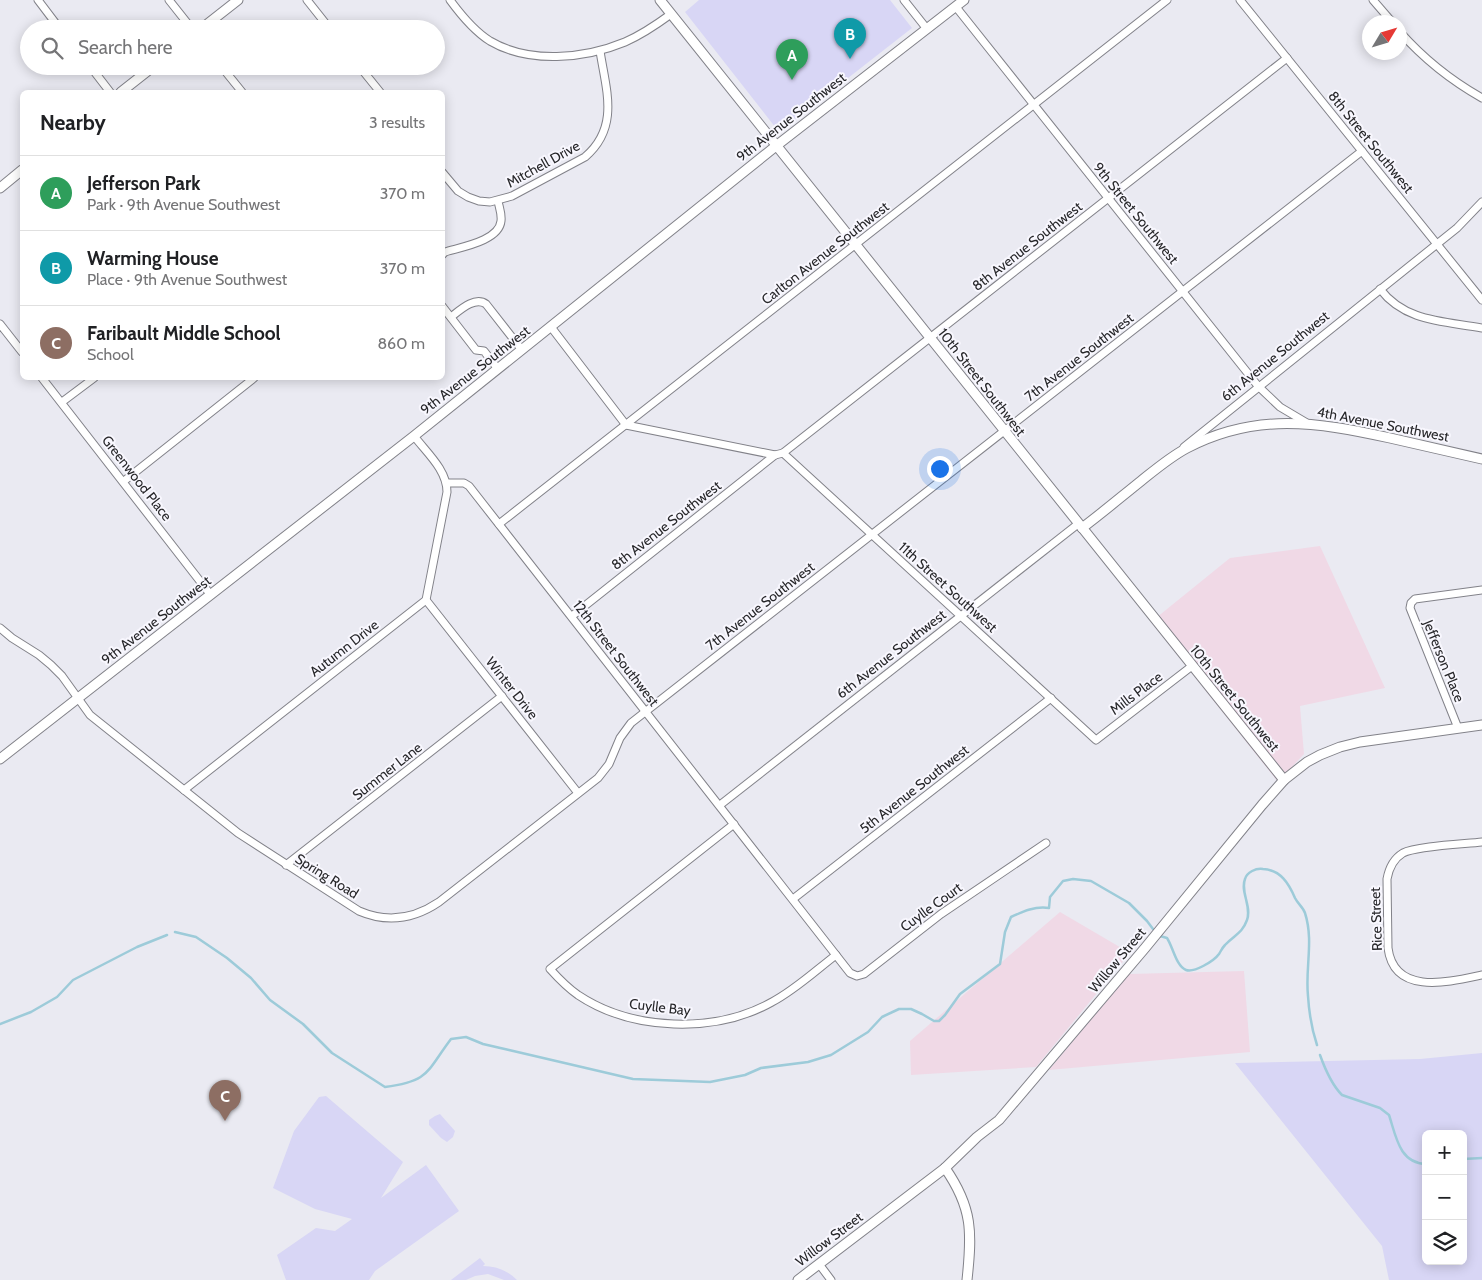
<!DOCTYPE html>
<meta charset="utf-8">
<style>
body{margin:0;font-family:Cabin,sans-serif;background:#f2f2f2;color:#202124}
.controls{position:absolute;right:15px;bottom:15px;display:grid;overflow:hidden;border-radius:8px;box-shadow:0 2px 12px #0003}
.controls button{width:45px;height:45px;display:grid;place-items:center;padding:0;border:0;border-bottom:1px solid #e0e0e0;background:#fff;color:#202124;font:25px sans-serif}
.compass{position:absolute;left:1362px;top:15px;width:45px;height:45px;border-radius:50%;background:#fff;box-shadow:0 2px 12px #0003;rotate:52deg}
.you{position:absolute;left:939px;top:468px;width:18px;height:18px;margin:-12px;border:4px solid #fff;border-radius:50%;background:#1a73e8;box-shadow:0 0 0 8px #1a73e833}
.badge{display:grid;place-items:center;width:32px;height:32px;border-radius:50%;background:#0b8043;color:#fff;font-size:16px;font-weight:700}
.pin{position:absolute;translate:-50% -41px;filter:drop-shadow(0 1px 2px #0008)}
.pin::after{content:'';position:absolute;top:26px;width:18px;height:15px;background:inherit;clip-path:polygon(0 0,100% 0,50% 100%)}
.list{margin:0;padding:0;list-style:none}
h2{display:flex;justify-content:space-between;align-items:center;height:65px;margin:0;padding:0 20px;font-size:21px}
h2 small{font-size:16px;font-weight:400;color:#757577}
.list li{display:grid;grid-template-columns:32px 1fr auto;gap:15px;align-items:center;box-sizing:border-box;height:75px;padding:0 20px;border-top:1px solid #e0e0e0}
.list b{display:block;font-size:19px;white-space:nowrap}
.list p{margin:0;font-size:16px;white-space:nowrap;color:#757577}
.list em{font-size:16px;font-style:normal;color:#757577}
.icon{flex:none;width:28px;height:28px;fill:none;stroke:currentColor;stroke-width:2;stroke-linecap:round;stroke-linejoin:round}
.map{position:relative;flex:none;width:1482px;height:1280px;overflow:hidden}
.search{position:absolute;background:#fff;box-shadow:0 2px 12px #0003;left:20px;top:20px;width:425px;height:55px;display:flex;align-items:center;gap:12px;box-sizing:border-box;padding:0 18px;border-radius:28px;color:#757577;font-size:19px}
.panel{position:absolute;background:#fff;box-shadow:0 2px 12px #0003;left:20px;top:90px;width:425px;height:290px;border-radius:8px}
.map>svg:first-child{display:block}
.industrial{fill:#f0d9e6}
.green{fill:#d8d6f5;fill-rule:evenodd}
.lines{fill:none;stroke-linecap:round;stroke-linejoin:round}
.stream{stroke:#9dcbd9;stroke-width:2.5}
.minor-casing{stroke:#828289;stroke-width:9}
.tertiary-casing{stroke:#828289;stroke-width:11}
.minor{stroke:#fff;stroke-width:7}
.tertiary{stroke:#fff;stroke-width:9}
.labels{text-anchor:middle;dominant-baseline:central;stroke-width:4;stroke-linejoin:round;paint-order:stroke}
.street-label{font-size:14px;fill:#27272a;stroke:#f8f7fe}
</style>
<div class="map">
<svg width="1482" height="1280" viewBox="0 0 1482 1280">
<rect width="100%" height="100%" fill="#eaeaf2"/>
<g class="industrial">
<polygon points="1320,546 1385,688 1300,706 1304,754 1278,782 1151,622 1230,558"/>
<polygon points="1060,912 1130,953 1036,1067 911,1075 910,1041"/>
<polygon points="1244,971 1250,1052 1049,1070 1129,974"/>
</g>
<g class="green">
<polygon points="699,0 890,0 912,28 779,132 685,12"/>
<path d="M1482,1053V1280H1389L1382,1246L1235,1063L1420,1059ZM1426,1134H1463V1261H1426Z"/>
<polygon points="326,1096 403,1162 381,1198 426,1165 459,1211 375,1271 369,1280 286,1280 277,1255 316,1228 335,1231 352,1219 315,1209 273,1188 294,1131 319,1097"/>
<polygon points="440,1114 455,1131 453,1137 447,1142 441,1138 429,1125 429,1120 435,1116"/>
<path d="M480,1258L485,1264L483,1266C497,1266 508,1271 517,1280H504L488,1274L475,1276L466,1280H451Z"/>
</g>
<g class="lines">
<g class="stream">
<path d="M175,932L196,937L227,958L251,978L270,1000L303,1024L332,1053L385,1087C430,1081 426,1072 451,1039L466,1037L483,1044L509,1050L633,1079L710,1082L745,1075L761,1068L808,1062L831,1055L868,1032L882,1017L899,1009H911L922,1014L934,1021H939L945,1015L960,994L1000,964L1005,932L1011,917C1024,911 1035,906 1049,908L1050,897L1063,881L1073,879L1091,881L1129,903L1147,921L1153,929"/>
<path d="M1160,936L1167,938C1173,947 1176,966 1186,970C1194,973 1214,961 1219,954C1221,951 1222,948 1225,945C1234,935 1242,934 1247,920C1252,906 1240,892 1245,879C1247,872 1256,868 1263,869C1281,870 1289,884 1295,898C1298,904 1303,907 1305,913C1314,941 1305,968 1308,996C1309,1012 1312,1030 1317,1045"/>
<polyline points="0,1024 31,1012 57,997 73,980 137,947 167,935"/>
<path d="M1320,1055C1325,1069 1331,1084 1342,1095L1380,1108L1389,1115C1396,1136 1399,1163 1426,1164"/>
<polyline points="1463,1159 1482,1158"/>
</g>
<g class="minor-casing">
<g id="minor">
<polyline points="38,0 60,29"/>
<polyline points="169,0 192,29"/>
<polyline points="307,0 330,29"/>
<path d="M450,0C461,15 474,31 490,41C529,64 584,59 625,42C641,35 656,25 671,14"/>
<polyline points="904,0 927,29"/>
<polyline points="1240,0 1482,300"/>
<polyline points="1373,0 1392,22"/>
<polyline points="956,7 1258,386 1280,407 1307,423"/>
<path d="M1400,32C1423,58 1452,81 1482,98"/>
<polyline points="90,66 110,92"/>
<polyline points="221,66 242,92"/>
<polyline points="359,66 380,92"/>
<path d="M442,172L458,191L468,197L479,201L490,202L512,196L585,157C620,127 606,90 600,51"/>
<path d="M442,255L445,252C461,247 499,241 501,221C502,214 499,207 498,201"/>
<path d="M1380,289C1405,322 1444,321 1482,328"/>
<polyline points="442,306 476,350 484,351 498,369"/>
<path d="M451,317C460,310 475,296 486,304L522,350"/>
<polyline points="0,324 22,352"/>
<polyline points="551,327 626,425 775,455"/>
<polyline points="42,378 210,594"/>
<polyline points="62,402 94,378"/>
<polyline points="1184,447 1457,228 1482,202"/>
<polyline points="783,453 1096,740 1192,666"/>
<polyline points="124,481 254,378"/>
<polyline points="447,483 464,483 469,486 850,973 857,976 864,974 941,914 1046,843"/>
<polyline points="499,524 1167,0"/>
<polyline points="426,600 578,793"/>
<polyline points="572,616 775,455 783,453 1287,58"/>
<path d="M0,628L12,638L39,655L51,665L62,676L90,715L238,833L359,911C387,923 414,919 439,902L598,778L609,764L620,738L631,723L1362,151"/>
<polyline points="1458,728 1410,608 1411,603 1415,599 1482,590"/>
<path d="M184,790L426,600L447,492C447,470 427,453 414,436"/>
<polyline points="720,805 1078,524"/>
<path d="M734,824L550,969C559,979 568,988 578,995C632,1031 715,1034 772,1002C795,990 815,971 836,955"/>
<path d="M1482,842C1465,844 1416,846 1403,853C1393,859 1389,868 1387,879L1388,948C1394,996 1449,982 1482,975"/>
<polyline points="286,865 502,696"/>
<polyline points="793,899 1051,698"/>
<polyline points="819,1264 831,1280"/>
</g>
</g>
<g class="tertiary-casing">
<g id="tertiary">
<polyline points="660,0 1284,780"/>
<polyline points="201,29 238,0"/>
<polyline points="121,92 154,66"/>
<polyline points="0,188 22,170"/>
<path d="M1082,528C1102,513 1121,497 1141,481C1156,469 1170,457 1187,448C1256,412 1317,422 1390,438C1420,445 1451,452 1482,459"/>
<polyline points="0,759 414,436 776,146 964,0"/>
<path d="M945,1168C973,1208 972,1233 967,1280"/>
<polyline points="798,1280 945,1168 977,1137 999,1120 1145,948 1262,805 1284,780 1307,762 1320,755 1340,747 1360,742 1482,725"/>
</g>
</g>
<use href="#minor" class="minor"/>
<use href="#tertiary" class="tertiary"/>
</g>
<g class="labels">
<g class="street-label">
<text transform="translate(791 117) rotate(-38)">9th Avenue Southwest</text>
<text transform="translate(1371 142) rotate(51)">8th Street Southwest</text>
<text transform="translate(543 164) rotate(-29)">Mitchell Drive</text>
<text transform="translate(1136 213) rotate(51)">9th Street Southwest</text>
<text transform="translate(1027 246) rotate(-38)">8th Avenue Southwest</text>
<text transform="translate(825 253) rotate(-38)">Carlton Avenue Southwest</text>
<text transform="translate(1275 356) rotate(-39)">6th Avenue Southwest</text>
<text transform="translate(1079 357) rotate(-38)">7th Avenue Southwest</text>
<text transform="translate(475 370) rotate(-38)">9th Avenue Southwest</text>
<text transform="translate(982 382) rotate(52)">10th Street Southwest</text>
<text transform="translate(1383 424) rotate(11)">4th Avenue Southwest</text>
<text transform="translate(137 478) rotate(52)">Greenwood Place</text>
<text transform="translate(666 525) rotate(-38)">8th Avenue Southwest</text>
<text transform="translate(948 587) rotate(42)">11th Street Southwest</text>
<text transform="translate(760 606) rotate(-38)">7th Avenue Southwest</text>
<text transform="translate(156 620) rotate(-38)">9th Avenue Southwest</text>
<text transform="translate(344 648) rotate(-38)">Autumn Drive</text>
<text transform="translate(616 653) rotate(52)">12th Street Southwest</text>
<text transform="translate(891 654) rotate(-38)">6th Avenue Southwest</text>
<text transform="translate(1444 661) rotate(68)">Jefferson Place</text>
<text transform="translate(512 688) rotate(52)">Winter Drive</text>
<text transform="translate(1136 693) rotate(-37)">Mills Place</text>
<text transform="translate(1235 698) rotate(51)">10th Street Southwest</text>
<text transform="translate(387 771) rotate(-38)">Summer Lane</text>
<text transform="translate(914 789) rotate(-38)">5th Avenue Southwest</text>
<text transform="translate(327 876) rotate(32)">Spring Road</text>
<text transform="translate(931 907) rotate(-36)">Cuylle Court</text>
<text transform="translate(1376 919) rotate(-92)">Rice Street</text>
<text transform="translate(1117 960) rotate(-50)">Willow Street</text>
<text transform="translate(660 1007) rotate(7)">Cuylle Bay</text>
<text transform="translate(829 1239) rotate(-37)">Willow Street</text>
</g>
</g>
</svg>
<div class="controls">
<button>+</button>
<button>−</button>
<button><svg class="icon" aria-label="layers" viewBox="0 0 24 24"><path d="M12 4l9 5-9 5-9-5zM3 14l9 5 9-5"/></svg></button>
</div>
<svg class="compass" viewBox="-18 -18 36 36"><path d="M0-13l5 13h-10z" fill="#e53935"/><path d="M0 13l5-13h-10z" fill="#757577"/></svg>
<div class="you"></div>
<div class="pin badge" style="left:792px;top:80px;background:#2e9e5b">A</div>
<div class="pin badge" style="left:850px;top:59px;background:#0f9aa8">B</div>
<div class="pin badge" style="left:225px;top:1121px;background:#8d6e63">C</div>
<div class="search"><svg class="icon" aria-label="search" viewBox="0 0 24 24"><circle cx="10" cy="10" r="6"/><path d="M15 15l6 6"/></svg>Search here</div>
<section class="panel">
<h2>Nearby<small>3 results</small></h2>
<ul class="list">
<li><span class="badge" style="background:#2e9e5b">A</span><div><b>Jefferson Park</b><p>Park · 9th Avenue Southwest</p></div><em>370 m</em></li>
<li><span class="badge" style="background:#0f9aa8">B</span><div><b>Warming House</b><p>Place · 9th Avenue Southwest</p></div><em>370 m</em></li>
<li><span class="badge" style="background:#8d6e63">C</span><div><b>Faribault Middle School</b><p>School</p></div><em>860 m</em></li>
</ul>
</section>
</div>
